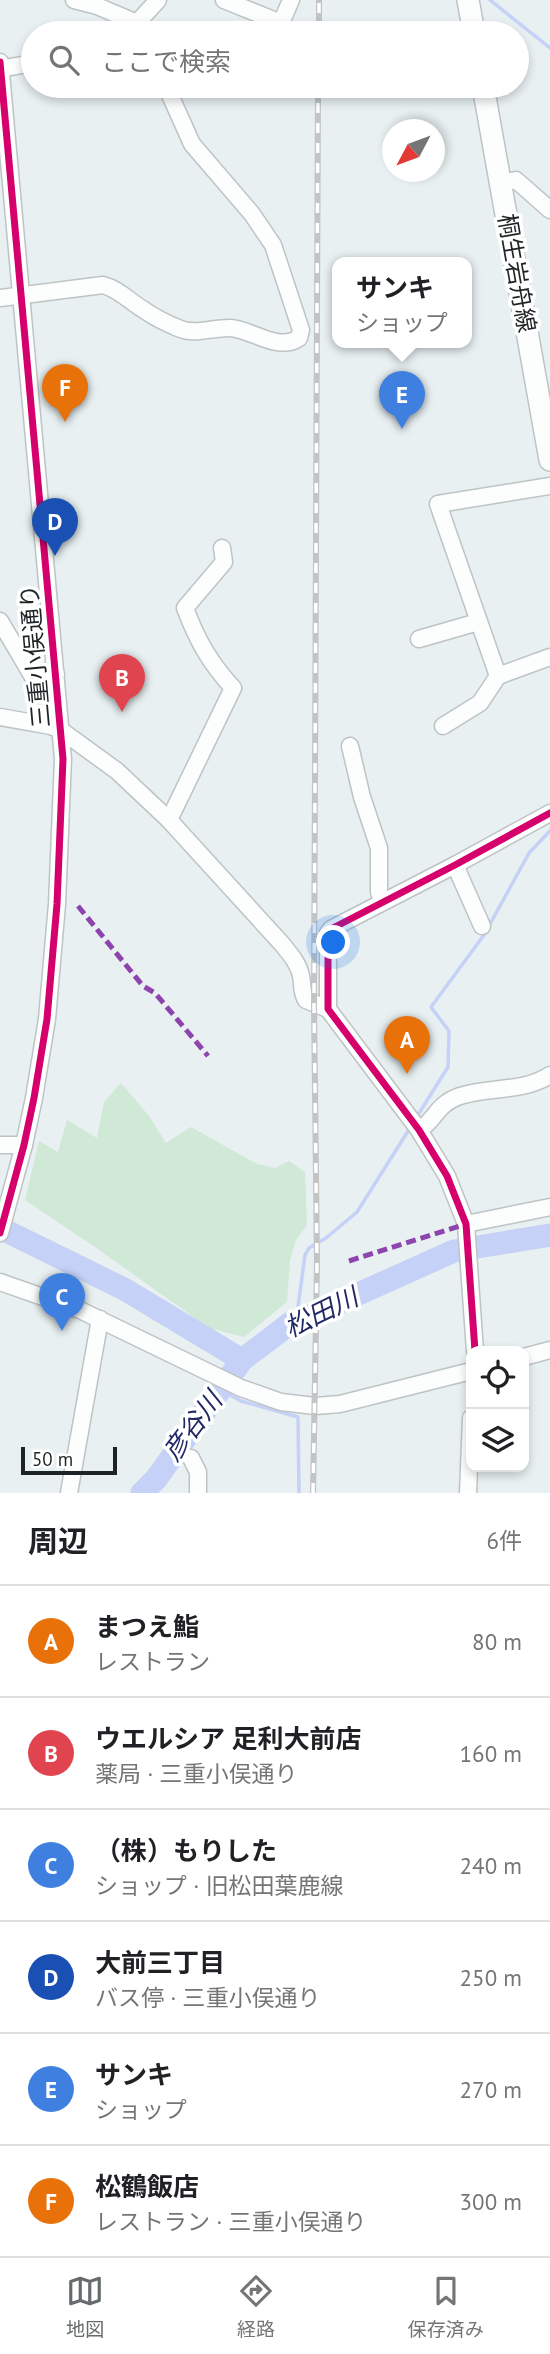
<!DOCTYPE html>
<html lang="ja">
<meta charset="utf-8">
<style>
body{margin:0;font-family:"PT Sans","Noto Sans JP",sans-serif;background:#f2f2f2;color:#202124}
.controls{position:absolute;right:21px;bottom:21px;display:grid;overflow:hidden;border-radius:14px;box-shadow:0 4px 10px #0003}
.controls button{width:63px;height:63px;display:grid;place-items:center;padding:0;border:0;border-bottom:2px solid #e0e0e0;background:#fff;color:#202124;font:35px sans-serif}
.compass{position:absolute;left:382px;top:119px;width:63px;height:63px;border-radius:50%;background:#fff;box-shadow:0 4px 10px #0003;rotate:229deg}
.scale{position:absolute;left:21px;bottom:18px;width:96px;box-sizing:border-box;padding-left:7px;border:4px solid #1e2425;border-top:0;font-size:19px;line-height:24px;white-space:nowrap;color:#1e2425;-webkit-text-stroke:5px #fff;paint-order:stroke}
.you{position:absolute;left:334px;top:943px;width:24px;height:24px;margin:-18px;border:5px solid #fff;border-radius:50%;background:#1a73e8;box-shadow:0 0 0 10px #1a73e833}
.badge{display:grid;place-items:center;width:46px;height:46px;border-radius:50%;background:#656b6d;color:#fff;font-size:23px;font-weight:700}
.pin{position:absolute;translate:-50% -58px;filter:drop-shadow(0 2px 4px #0008)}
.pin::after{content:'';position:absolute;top:37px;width:24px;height:21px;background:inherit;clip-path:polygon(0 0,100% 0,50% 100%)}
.popup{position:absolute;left:332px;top:257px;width:140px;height:91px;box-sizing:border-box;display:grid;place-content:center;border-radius:14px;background:#fff;filter:drop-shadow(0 2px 5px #0005);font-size:23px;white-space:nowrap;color:#757577}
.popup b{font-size:26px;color:#202124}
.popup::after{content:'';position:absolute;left:50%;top:100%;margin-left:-14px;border:14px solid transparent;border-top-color:#fff}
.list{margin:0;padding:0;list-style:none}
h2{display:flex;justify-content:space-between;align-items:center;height:91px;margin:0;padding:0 28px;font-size:30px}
h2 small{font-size:23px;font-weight:400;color:#757577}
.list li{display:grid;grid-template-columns:46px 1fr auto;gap:21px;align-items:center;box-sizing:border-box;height:112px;padding:0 28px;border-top:2px solid #e0e0e0}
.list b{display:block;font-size:26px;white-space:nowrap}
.list p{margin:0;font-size:23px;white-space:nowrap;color:#757577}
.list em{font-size:23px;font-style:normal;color:#757577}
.icon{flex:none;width:38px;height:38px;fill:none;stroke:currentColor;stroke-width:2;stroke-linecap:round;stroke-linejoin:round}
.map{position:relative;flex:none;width:550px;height:1493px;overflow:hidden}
.search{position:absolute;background:#fff;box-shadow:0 4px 10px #0003;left:21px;right:21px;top:21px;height:77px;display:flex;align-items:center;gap:18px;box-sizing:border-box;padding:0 24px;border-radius:38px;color:#757577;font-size:26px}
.sheet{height:763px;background:#fff}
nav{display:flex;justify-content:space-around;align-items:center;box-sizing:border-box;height:98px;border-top:2px solid #e0e0e0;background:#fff;font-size:19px;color:#757577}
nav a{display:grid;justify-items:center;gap:4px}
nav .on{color:#656b6d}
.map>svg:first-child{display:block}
.green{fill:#d0e8d6}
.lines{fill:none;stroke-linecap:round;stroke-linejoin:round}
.stream{stroke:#c5d1f6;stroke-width:3.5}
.river{stroke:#c5d1f6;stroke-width:23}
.minor-casing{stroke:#bec4c5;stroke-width:19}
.major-casing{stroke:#bec4c5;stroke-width:24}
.minor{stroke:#fcfdfd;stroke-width:16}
.major{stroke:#fcfdfd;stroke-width:21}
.rail-casing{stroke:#c2c4c5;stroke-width:6}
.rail{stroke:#fff;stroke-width:3.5;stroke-dasharray:10;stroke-linecap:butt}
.quiet{stroke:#8e44ad;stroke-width:5;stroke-dasharray:10 5;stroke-linecap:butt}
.cycleway-casing{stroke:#fff;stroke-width:11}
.cycleway{stroke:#d6006c;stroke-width:7}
.labels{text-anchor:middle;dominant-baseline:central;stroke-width:7;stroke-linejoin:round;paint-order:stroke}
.street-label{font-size:24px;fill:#1e2425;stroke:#fff}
.water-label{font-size:26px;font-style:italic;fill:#212964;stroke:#fff}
</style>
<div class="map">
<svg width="550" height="1493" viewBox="0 0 550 1493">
<rect width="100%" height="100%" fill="#e8f0f2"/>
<polygon class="green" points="121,1083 149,1116 166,1143 191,1127 257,1164 275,1168 289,1161 305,1172 307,1225 296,1240 290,1260 287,1302 244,1337 209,1328 95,1247 25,1200 39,1141 58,1152 67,1120 97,1138 104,1102"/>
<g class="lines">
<g class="stream">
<polyline points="490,0 550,48"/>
<polyline points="416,1118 448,1067 449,1031 431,1007 484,935 529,853 550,831"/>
<polyline points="296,1322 305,1255 309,1248 326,1238 357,1212 410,1128"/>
<polyline points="219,1389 241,1401 298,1417 299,1493"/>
</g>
<g class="river">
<polyline points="0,1228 124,1289 242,1360 292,1322 296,1322 454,1251 550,1235"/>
<polyline points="142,1493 156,1479 239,1364"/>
</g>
<g class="minor-casing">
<g id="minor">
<polyline points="74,0 97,6 137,23 142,33"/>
<polyline points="224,0 281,23 279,33"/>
<polyline points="281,23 291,0"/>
<polyline points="118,33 137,23 158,0"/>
<polyline points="0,62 63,759 57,904 47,1019 34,1098 24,1145 0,1233"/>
<polyline points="0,69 33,63"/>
<polyline points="501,183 516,180 550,210"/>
<path d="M0,298L103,285C119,289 130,302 144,310C154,317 166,323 178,328C195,336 213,327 231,328C253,330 278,352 299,338L301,330L273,245L252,214L192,144L166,86"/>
<polyline points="550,486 438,504 498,676 550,657"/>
<polyline points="0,621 37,684 49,675 56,674"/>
<polyline points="419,639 478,622"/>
<path d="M0,717L51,726L62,731L117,771L169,820L282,944C290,954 299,964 301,976C303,985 301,992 306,1000L328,1009"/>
<polyline points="443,726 480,703 498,676"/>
<polyline points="350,746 362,797 379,848 379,892 382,902"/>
<path d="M169,820L233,688C210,663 197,640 185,608L224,562L222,548"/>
<polyline points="455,865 482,926"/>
<path d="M419,1130C437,1119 435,1105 460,1096C490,1086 522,1093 550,1075"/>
<polyline points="0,1145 24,1145"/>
<polyline points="466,1224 550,1207"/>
<polyline points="0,1282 80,1310 241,1388 281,1402 315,1406 340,1404 471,1371"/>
<polyline points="475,1351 466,1224 447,1176 419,1130 328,1009 328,933 331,929 455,865 550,813"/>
<polyline points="524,1357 550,1350"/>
<polyline points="191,1458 198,1472 198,1493"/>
<polyline points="69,1493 100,1319"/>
<polyline points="468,1493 471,1418"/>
</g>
</g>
<g class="major-casing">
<g id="major">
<polyline points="468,0 474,33"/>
<polyline points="483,86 550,460"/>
</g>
</g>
<use href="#minor" class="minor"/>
<use href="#major" class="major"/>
<g class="rail-casing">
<g id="rail">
<polyline points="319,33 319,0"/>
<polyline points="313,1493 317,1263 314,1005 318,86"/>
</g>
</g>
<use href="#rail" class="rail"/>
<g class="quiet">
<polyline points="78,906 143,986 155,993 208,1056"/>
<polyline points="349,1261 466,1224"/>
</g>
<g class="cycleway-casing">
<g id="cycleway">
<polyline points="0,62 63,759 57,904 47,1019 34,1098 24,1145 0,1233"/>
<polyline points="475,1351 466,1224 447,1176 419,1130 328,1009 328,933 331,929 455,865 550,813"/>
</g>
</g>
<use href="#cycleway" class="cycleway"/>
</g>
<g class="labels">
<g class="street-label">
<text transform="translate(517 273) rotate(80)">桐生岩舟線</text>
<text transform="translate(35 656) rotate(-95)">三重小俣通り</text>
</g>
<g class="water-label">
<text transform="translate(321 1312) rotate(-26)">松田川</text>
<text transform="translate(192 1426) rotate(-53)">彦谷川</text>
</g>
</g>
</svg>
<div class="controls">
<button><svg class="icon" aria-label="locate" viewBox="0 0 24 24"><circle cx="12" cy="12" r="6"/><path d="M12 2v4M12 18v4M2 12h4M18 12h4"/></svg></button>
<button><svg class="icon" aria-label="layers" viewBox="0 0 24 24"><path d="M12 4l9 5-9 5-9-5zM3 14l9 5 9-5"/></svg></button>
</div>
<svg class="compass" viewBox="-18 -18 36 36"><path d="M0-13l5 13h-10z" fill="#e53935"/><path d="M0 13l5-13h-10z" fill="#757577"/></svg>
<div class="scale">50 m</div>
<div class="you"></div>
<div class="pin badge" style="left:407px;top:1074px;background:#e8710a">A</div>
<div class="pin badge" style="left:122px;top:712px;background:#e0444e">B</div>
<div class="pin badge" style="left:62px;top:1331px;background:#3f7fe0">C</div>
<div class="pin badge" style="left:55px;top:556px;background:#1a4fb4">D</div>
<div class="pin badge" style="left:402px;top:429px;background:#3f7fe0">E</div>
<div class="popup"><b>サンキ</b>ショップ</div>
<div class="pin badge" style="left:65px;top:422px;background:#e8710a">F</div>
<div class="search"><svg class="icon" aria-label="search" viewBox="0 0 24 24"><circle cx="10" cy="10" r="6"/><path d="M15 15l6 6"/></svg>ここで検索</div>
</div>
<section class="sheet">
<h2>周辺<small>6件</small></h2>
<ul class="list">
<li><span class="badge" style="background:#e8710a">A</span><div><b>まつえ鮨</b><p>レストラン</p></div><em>80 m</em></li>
<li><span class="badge" style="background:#e0444e">B</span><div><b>ウエルシア 足利大前店</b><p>薬局 · 三重小俣通り</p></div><em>160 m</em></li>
<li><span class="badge" style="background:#3f7fe0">C</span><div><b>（株）もりした</b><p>ショップ · 旧松田葉鹿線</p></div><em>240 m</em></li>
<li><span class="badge" style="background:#1a4fb4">D</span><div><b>大前三丁目</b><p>バス停 · 三重小俣通り</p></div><em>250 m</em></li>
<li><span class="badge" style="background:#3f7fe0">E</span><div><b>サンキ</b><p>ショップ</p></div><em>270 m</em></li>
<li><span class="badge" style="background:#e8710a">F</span><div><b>松鶴飯店</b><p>レストラン · 三重小俣通り</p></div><em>300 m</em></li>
</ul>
</section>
<nav>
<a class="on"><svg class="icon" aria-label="map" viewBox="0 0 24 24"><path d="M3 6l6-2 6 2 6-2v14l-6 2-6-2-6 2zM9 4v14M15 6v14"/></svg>地図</a>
<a><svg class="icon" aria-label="directions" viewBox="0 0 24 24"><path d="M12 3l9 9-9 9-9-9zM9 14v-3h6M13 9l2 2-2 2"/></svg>経路</a>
<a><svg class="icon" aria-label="saved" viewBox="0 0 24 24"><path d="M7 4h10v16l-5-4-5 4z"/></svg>保存済み</a>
</nav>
